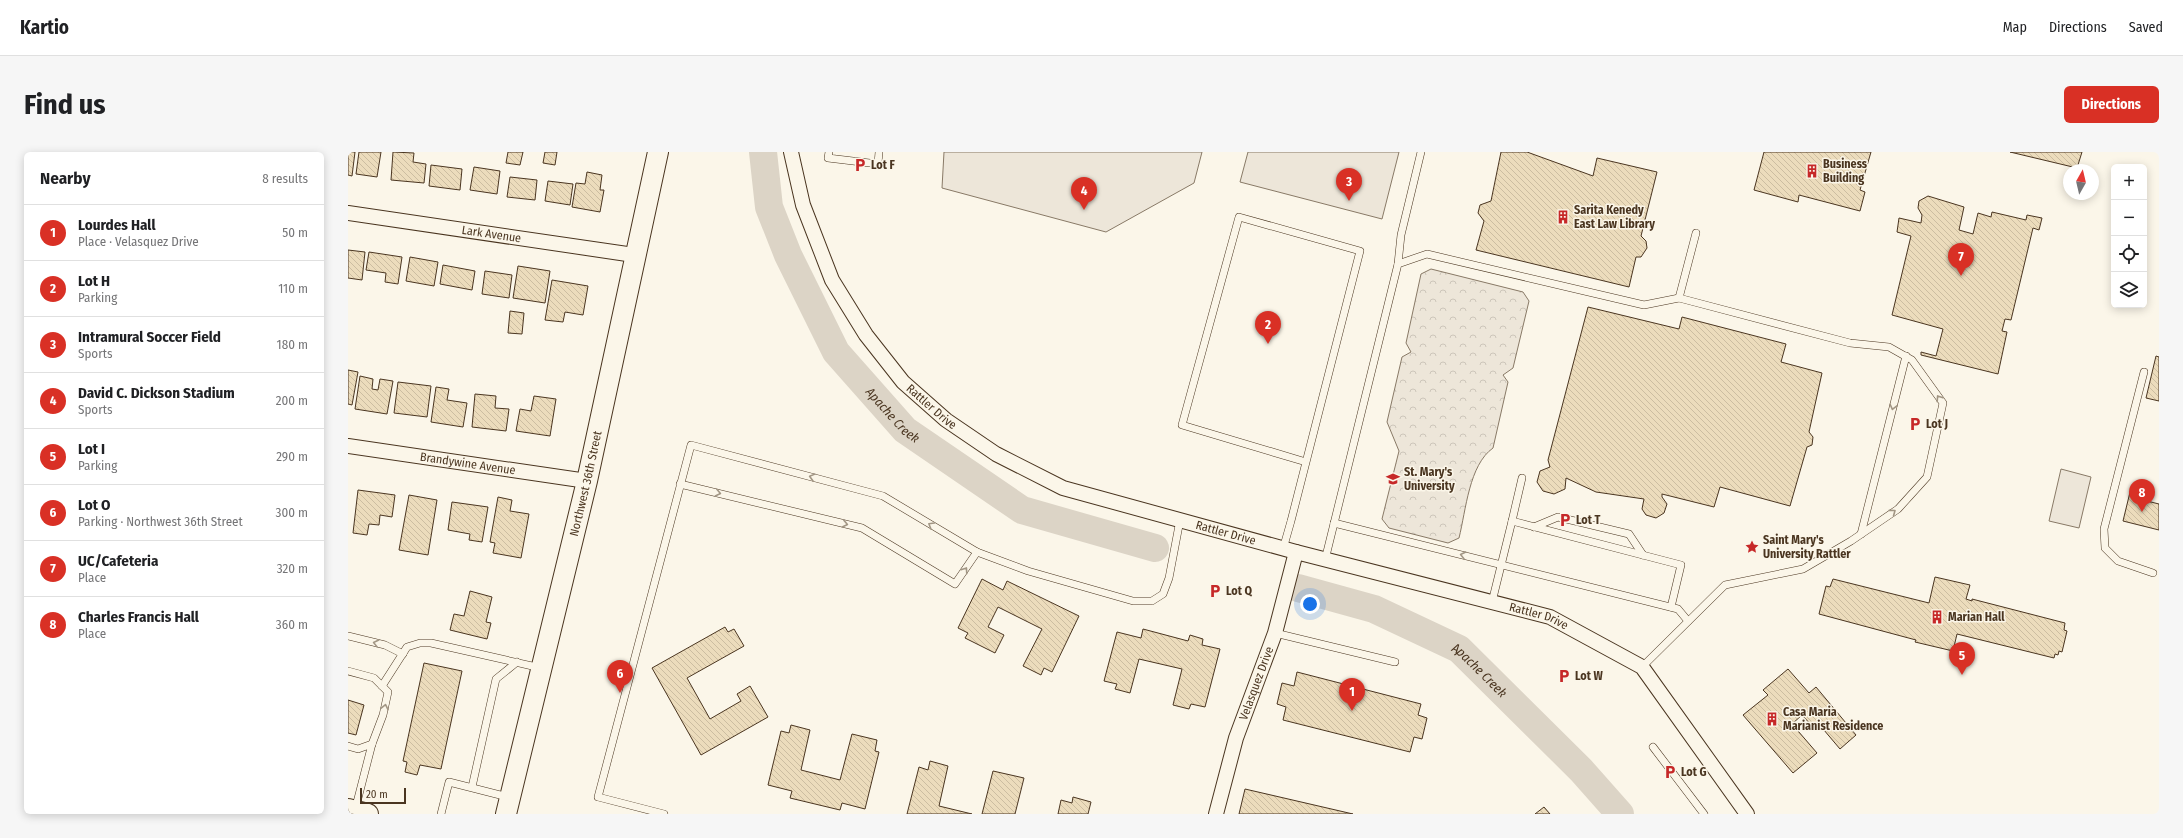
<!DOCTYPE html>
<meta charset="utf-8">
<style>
body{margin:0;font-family:"Fira Sans Condensed",sans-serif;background:#f6f6f6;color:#202124}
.controls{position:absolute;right:12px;top:12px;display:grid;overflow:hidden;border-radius:6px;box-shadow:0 2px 10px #0003}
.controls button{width:36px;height:36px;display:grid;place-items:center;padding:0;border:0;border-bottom:1px solid #e0e0e0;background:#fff;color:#202124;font:20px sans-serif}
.compass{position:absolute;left:1715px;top:12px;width:36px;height:36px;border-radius:50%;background:#fff;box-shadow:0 2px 10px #0003;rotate:8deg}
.scale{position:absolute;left:12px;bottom:10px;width:46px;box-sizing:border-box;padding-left:4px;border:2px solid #4a3520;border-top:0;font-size:11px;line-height:14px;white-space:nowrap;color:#4a3520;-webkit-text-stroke:3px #fbf6e9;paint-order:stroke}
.you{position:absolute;left:962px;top:452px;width:14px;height:14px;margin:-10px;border:3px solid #fff;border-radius:50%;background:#1a73e8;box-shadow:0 0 0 6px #1a73e833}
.badge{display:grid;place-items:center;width:26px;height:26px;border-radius:50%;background:#d93025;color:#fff;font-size:13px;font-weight:700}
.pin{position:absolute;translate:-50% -33px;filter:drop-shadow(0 1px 2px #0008)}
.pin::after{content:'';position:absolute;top:21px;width:14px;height:12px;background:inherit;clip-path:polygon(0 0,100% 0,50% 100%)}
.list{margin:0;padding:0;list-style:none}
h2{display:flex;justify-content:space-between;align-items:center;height:52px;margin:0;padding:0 16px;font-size:17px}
h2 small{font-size:13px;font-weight:400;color:#757577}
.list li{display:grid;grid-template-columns:26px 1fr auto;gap:12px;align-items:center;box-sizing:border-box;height:56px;padding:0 16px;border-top:1px solid #e0e0e0}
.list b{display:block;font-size:15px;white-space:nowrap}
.list p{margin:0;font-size:13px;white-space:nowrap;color:#757577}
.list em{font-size:13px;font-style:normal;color:#757577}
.icon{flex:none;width:22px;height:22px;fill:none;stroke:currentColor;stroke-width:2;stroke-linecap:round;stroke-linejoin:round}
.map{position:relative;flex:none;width:1811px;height:662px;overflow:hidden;border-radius:6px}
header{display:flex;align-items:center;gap:24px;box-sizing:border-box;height:56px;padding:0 20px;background:#fff;border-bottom:1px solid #e0e0e0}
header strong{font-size:19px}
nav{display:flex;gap:22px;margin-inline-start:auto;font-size:14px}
.intro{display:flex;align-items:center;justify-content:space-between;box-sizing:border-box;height:96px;padding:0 24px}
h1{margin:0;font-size:28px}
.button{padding:10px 18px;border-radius:6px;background:#d93025;color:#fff;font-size:14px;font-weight:700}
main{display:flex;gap:24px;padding:0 24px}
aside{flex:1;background:#fff;border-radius:6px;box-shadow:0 2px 10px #0003}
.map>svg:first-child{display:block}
.grass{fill:#ede6d9;stroke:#887966}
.park{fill:url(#park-crowns);stroke:#887966}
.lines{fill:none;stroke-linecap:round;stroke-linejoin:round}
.river{stroke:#dcd4c6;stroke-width:28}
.building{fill:url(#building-back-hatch);stroke:#4a3520}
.lane-casing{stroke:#4a3520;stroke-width:8}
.street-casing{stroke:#4a3520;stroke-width:16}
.secondary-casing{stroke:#4a3520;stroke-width:22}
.lane{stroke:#fbf6e9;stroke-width:7}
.street{stroke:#fbf6e9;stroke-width:14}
.secondary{stroke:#fbf6e9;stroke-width:20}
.oneway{stroke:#a29684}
.labels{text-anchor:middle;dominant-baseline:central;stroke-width:3;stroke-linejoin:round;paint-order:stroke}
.poi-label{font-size:12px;font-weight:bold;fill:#4a3520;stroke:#fbf6e9;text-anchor:start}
.street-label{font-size:12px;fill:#4a3520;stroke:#fbf6e9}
.water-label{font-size:13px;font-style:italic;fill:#4a3520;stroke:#fbf6e9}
</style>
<header>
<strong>Kartio</strong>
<nav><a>Map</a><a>Directions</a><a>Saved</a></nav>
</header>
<div class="intro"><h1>Find us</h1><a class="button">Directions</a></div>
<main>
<aside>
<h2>Nearby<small>8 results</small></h2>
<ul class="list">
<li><span class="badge">1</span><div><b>Lourdes Hall</b><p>Place · Velasquez Drive</p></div><em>50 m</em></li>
<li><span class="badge">2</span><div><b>Lot H</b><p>Parking</p></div><em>110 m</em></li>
<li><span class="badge">3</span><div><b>Intramural Soccer Field</b><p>Sports</p></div><em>180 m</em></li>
<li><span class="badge">4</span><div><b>David C. Dickson Stadium</b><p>Sports</p></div><em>200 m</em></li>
<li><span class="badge">5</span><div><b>Lot I</b><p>Parking</p></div><em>290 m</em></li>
<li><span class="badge">6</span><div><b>Lot O</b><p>Parking · Northwest 36th Street</p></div><em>300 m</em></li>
<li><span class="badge">7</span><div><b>UC/Cafeteria</b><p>Place</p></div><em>320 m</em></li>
<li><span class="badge">8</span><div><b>Charles Francis Hall</b><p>Place</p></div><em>360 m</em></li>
</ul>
</aside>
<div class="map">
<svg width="1811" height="662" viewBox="0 0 1811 662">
<defs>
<pattern id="park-crowns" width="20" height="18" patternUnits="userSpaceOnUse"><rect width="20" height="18" fill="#ede6d9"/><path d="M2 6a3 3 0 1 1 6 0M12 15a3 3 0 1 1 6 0" fill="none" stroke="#cdc6ba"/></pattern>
<pattern id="building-back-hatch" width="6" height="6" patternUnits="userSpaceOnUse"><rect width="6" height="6" fill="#ecdcbc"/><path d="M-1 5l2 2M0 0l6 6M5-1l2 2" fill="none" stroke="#ccbda1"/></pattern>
</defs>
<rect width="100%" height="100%" fill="#fbf6e9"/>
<g class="grass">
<polygon points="596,0 854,0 846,31 758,80 594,36"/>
<polygon points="900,0 1051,0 1034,67 892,30"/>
<polygon points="1713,317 1743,325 1731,376 1701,369"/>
</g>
<path class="park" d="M1083,117L1175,140L1181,149L1165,216L1155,223L1160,230L1145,296C1121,313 1118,358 1111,386L1100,391L1041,376L1034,367L1051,299L1039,270L1054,205L1063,200L1058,191L1073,122Z"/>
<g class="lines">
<g class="river">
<path id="s1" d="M415,0L421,55L440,103L488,200L557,278L674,358L807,396"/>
<path id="s2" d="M950,436L1026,457L1111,497L1233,618L1272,662"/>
</g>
</g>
<g class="building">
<polygon points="0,0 7,0 4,24 0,23"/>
<polygon points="11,0 33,0 29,25 8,22"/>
<polygon points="45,0 66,1 65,10 78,12 76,31 43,28"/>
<polygon points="160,0 175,0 172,13 158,11"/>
<polygon points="197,0 209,0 207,13 195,11"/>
<polygon points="1153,0 1179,0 1245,24 1249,6 1309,20 1293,84 1298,89 1299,96 1293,105 1288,105 1281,135 1128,98 1136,69 1130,61 1132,53 1143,49"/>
<polygon points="1416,0 1523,0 1512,38 1517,40 1512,59 1451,43 1450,50 1406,38"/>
<polygon points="1662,0 1734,0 1729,16"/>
<polygon points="83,13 114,17 112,38 81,34"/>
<polygon points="126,15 152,19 149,42 122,38"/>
<polygon points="239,20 254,23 252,38 256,38 252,60 224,55 228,31 237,32"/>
<polygon points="162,25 189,28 187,48 159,45"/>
<polygon points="200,29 225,32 222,53 197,49"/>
<polygon points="1580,44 1616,55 1611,78 1625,82 1630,61 1643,65 1644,60 1678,68 1679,63 1694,66 1691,78 1685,76 1663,168 1657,167 1654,179 1659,180 1650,222 1573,203 1573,200 1588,204 1595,177 1544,163 1563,84 1549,80 1551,66 1573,71 1574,63 1570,56 1571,49"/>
<polygon points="0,98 17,100 14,128 0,126"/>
<polygon points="21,100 54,105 50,132 37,130 38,121 18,118"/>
<polygon points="62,105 90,110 86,134 58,129"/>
<polygon points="95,113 127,119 124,138 92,132"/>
<polygon points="170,114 202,119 197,151 165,146"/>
<polygon points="137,119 164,123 161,146 134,142"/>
<polygon points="204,128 240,134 235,163 217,160 215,170 197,168"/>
<polygon points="1240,155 1331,177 1334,165 1438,192 1433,210 1474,221 1461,280 1465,285 1464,293 1459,295 1442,354 1372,335 1366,355 1314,342 1314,345 1319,352 1316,361 1308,366 1298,363 1294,357 1296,347 1248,340 1218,326 1217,337 1206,342 1195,339 1189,330 1192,319 1202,315 1200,308"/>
<polygon points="162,159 176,161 174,182 160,181"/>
<polygon points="1808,204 1811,205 1811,249 1798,246"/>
<polygon points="0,218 10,220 4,253 0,252"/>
<polygon points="12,224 25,227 24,237 30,238 32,227 45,229 39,262 7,257"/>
<polygon points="50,230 83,234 79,265 46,261"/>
<polygon points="88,235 101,237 99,248 119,251 115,275 83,270"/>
<polygon points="127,242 148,244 147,256 161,257 158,279 124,275"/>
<polygon points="186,244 208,247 202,284 168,279 172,257 183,259"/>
<polygon points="1783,336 1797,340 1795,348 1811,352 1811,378 1775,369"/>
<polygon points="10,338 47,343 44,365 32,363 31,373 21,372 19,383 5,381"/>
<polygon points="61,343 89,348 80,403 51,398"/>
<polygon points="150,345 164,348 162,359 181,362 173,406 145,401 147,391 142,390"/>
<polygon points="104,350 140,355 134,390 121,388 122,382 100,378"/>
<polygon points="1587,425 1622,433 1618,447 1624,449 1624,447 1717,471 1716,478 1719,479 1714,500 1711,499 1710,503 1707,502 1706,506 1609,482 1605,499 1567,490 1568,488 1471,462 1478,434 1482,435 1485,427 1581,451"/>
<polygon points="634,427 655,438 659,429 731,464 704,520 696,516 693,523 675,514 694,477 650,455 640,475 656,483 647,501 617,486 620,481 610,476"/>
<polygon points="122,439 144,445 138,470 143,471 139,487 102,478 106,462 116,464"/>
<polygon points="377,475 380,480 386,477 396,494 339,526 362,567 393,549 389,542 402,534 420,565 353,603 304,516"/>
<polygon points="795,477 840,489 842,483 855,487 854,493 872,497 857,555 843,552 841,557 825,553 834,517 791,507 782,541 767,537 769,532 756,529 769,480 793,486"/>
<polygon points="76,511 114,519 93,617 72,613 69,623 57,620 59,610 55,609"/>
<polygon points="1440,517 1461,541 1468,535 1508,583 1492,597 1470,571 1465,575 1454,563 1444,572 1469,601 1445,621 1395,563 1420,543 1415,538"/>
<polygon points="949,520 1073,552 1070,563 1079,566 1074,587 1066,585 1062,600 935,568 938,555 929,552 934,531 946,534"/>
<polygon points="0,548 16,553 8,583 0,581"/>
<polygon points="443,573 462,578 453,618 492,628 504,582 529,588 527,599 531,600 517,657 494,651 492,658 442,646 444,639 420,633 433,579 441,581"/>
<polygon points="582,609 600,614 591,654 624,662 559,662 571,615 580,618"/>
<polygon points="645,619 676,626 667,662 634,662"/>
<polygon points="897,637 1005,662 891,662"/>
<polygon points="725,645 743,650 740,662 710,662 713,648 724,651"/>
<polygon points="1196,655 1202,662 1187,662"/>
</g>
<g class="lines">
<g class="lane-casing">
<g id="lane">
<polyline points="481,0 480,6 530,12 531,0"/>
<polyline points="1050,112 1053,83 1073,0"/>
<polyline points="1331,146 1348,81"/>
<polyline points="1796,220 1756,377 1757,396 1770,409 1805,421"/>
<polyline points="332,332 514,376 607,432 629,400"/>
<polyline points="1164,369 1174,326"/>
<polyline points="986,371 1330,457 1340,469"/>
<polyline points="1186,375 1210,365 1281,382 1295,403"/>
<polyline points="1513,382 1558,204"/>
<polyline points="935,397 943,369 1012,99 891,65 834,273 958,310"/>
<polyline points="977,408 1050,112 1079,102 1296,153 1331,146 1502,191 1541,195 1564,208 1595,251 1579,325 1550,357 1503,389 1455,417 1377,433 1294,515"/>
<polyline points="1144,450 1164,369 1333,413 1323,455"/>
<polyline points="927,481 1047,510"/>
<polyline points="0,484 37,493 55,502"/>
<polyline points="0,519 26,526 40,540 35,563 24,592 7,658"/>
<polyline points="34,534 59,495 72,491 83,491 193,516"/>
<polyline points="0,594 10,597 24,592"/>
<polyline points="1305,595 1356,662"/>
<polyline points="124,635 148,527 169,510"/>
<polyline points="93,662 101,630 160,645"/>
<polyline points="316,662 250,645 343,293 535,344 629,400 680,419 785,449 804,449 815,442 821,426 832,368"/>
</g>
</g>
<g class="street-casing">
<g id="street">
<path id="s3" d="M443,0L455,53L484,128L518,183L555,230L598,268L648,302L715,336L948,400L1202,465L1294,515L1399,662"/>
<path id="s4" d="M0,61L286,103"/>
<path id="s5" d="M0,294L239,329"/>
<path id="s6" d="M868,662L888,586L927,481L948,400"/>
</g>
</g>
<g class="secondary-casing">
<g id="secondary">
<polyline points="0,657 20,662"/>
<path id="s7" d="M158,662L239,329L310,0"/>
</g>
</g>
<use href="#lane" class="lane"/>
<use href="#street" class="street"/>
<use href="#secondary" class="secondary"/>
</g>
<defs><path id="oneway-chevron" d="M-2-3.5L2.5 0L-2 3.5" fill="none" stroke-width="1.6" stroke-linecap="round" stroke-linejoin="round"/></defs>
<g class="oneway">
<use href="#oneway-chevron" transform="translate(1591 246) rotate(-123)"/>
<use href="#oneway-chevron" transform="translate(1545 255) rotate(104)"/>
<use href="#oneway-chevron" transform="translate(464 325) rotate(-165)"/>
<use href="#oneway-chevron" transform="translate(370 341) rotate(13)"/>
<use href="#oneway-chevron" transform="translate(1545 360) rotate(-37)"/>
<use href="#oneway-chevron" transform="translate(497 372) rotate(13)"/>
<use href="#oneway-chevron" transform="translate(583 373) rotate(-149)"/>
<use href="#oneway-chevron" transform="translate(1115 403) rotate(-166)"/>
<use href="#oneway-chevron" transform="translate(617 418) rotate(-56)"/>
<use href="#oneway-chevron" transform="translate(28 491) rotate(-166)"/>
<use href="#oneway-chevron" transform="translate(37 555) rotate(-78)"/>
</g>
<defs>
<g id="parking-bare" transform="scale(1.08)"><path d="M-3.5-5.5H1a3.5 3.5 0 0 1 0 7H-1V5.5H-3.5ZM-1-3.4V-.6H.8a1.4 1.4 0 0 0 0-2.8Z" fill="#c62828" stroke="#fbf6e9" stroke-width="2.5" paint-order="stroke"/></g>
<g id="building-bare" transform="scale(1.08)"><path d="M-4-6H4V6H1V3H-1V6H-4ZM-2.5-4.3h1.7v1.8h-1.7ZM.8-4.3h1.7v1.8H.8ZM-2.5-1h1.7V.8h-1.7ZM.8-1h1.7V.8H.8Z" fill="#c62828" stroke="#fbf6e9" stroke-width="2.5" paint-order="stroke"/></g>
<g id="university-bare" transform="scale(1.08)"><path d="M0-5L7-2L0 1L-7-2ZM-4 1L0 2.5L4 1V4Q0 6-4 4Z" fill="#c62828" stroke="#fbf6e9" stroke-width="2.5" paint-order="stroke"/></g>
<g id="sight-bare" transform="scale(1.08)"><path d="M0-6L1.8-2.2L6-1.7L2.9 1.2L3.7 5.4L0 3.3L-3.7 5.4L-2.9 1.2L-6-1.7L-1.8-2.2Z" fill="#c62828" stroke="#fbf6e9" stroke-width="2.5" paint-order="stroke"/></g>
</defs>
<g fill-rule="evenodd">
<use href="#parking-bare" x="512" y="13"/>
<use href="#building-bare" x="1464" y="19"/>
<use href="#building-bare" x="1215" y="65"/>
<use href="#parking-bare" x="1567" y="272"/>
<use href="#university-bare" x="1045" y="327"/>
<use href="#parking-bare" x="1217" y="368"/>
<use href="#sight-bare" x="1404" y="395"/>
<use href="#parking-bare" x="867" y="439"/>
<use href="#building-bare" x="1589" y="465"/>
<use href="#parking-bare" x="1216" y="524"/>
<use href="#building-bare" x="1424" y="567"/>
<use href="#parking-bare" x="1322" y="620"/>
</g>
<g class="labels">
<g class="poi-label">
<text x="1475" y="12">Business<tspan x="1475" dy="14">Building</tspan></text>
<text x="523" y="13">Lot F</text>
<text x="1226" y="58">Sarita Kenedy<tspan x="1226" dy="14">East Law Library</tspan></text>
<text x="1578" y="272">Lot J</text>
<text x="1056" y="320">St. Mary's<tspan x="1056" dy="14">University</tspan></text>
<text x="1228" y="368">Lot T</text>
<text x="1415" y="388">Saint Mary's<tspan x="1415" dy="14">University Rattler</tspan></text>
<text x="878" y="439">Lot Q</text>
<text x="1600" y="465">Marian Hall</text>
<text x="1227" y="524">Lot W</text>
<text x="1435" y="560">Casa Maria<tspan x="1435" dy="14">Marianist Residence</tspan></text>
<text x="1333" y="620">Lot G</text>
</g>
<g class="street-label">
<text stroke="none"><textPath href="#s4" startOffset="145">Lark Avenue</textPath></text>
<text stroke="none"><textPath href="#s3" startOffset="297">Rattler Drive</textPath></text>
<text stroke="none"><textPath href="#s5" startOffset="121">Brandywine Avenue</textPath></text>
<text stroke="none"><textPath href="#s7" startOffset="340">Northwest 36th Street</textPath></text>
<text stroke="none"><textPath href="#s3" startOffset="621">Rattler Drive</textPath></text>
<text stroke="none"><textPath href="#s3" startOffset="945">Rattler Drive</textPath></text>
<text stroke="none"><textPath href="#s6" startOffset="137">Velasquez Drive</textPath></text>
</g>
<g class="water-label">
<text stroke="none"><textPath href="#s1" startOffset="300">Apache Creek</textPath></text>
<text stroke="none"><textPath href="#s2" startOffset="202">Apache Creek</textPath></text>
</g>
</g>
</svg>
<div class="controls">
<button>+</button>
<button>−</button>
<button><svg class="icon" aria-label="locate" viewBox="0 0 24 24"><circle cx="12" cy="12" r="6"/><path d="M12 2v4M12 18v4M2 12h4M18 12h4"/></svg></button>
<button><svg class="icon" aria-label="layers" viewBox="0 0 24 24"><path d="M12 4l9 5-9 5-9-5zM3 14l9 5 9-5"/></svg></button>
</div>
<svg class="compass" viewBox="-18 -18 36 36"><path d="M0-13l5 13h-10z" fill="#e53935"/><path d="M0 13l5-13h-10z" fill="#757577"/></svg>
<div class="scale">20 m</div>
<div class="you"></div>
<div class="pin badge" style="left:1004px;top:559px">1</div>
<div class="pin badge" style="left:920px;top:192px">2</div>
<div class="pin badge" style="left:1001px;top:49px">3</div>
<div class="pin badge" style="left:736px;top:58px">4</div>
<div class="pin badge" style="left:1614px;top:523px">5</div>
<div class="pin badge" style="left:272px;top:541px">6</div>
<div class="pin badge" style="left:1613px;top:124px">7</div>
<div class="pin badge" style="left:1794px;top:360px">8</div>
</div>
</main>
